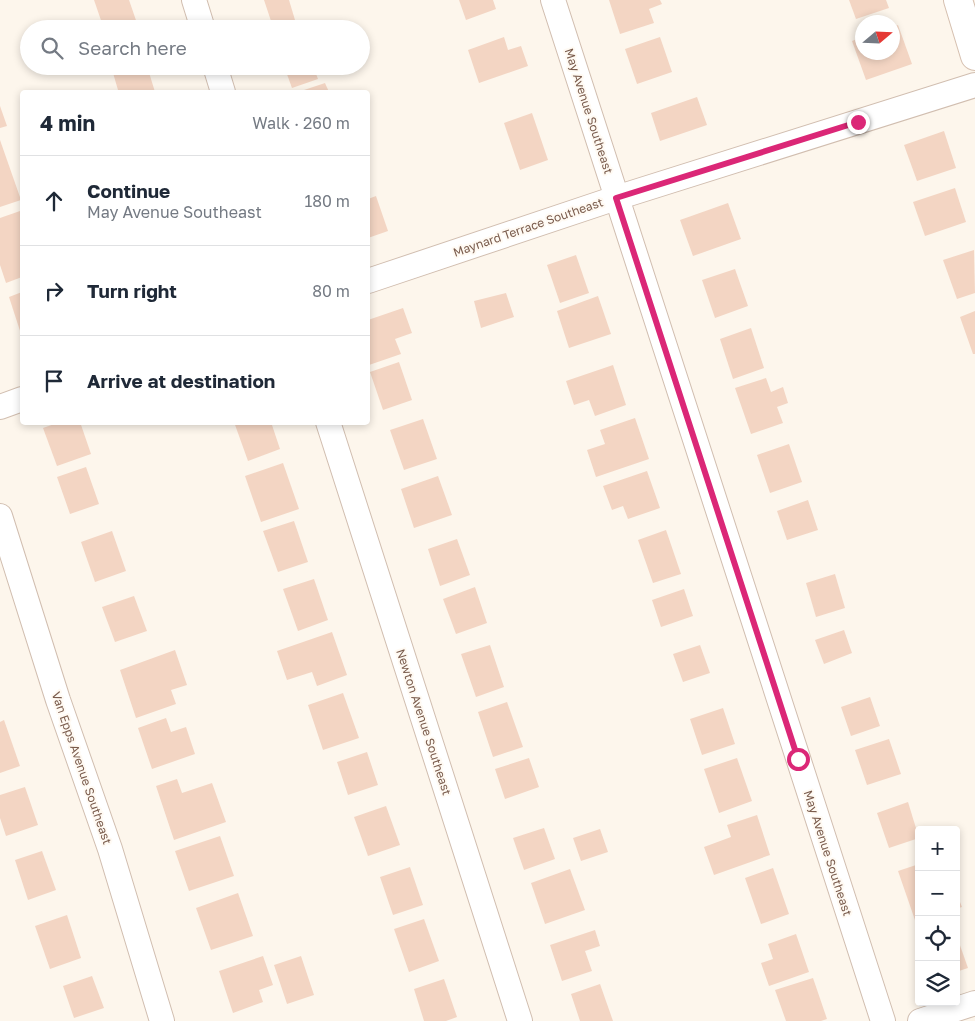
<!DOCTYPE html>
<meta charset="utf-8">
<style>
body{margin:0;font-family:"Golos Text",sans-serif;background:#f2f2f3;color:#1f2937}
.controls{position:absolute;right:15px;bottom:15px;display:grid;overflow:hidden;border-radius:5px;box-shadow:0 2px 8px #0003}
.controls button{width:45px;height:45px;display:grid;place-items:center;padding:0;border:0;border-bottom:1px solid #e0e1e3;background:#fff;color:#1f2937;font:25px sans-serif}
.compass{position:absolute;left:855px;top:15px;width:45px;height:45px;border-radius:50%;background:#fff;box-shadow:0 2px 8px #0003;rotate:71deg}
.stop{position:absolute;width:15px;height:15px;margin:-11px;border:4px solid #db2777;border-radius:50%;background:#fff}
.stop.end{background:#db2777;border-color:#fff;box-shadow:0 1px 5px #0008}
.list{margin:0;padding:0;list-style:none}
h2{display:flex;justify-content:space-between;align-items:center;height:65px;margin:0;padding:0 20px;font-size:21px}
h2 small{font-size:16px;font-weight:400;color:#747a83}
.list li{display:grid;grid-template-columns:32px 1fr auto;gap:15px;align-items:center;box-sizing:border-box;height:90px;padding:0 20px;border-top:1px solid #e0e1e3}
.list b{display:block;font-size:19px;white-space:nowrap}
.list p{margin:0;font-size:16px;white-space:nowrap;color:#747a83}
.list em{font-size:16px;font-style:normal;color:#747a83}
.icon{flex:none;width:28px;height:28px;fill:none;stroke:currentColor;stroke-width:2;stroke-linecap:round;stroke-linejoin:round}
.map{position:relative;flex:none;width:975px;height:1021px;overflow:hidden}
.search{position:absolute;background:#fff;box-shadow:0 2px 8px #0003;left:20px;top:20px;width:350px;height:55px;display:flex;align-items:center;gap:12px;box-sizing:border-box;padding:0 18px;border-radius:28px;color:#747a83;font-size:19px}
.panel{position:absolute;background:#fff;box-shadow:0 2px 8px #0003;left:20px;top:90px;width:350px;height:335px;border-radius:5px}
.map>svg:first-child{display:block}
.building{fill:#f3d5c3}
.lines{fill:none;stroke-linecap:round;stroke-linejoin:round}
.minor-casing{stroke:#d1beb0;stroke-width:26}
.secondary-casing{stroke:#d6c0b0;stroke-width:30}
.minor{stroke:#fff;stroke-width:24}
.secondary{stroke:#fff;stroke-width:28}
.route{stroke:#db2777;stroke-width:6}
.labels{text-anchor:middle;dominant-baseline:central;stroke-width:4;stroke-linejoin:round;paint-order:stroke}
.street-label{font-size:12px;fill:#7a5c4d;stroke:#fffaf3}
</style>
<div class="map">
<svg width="975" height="1021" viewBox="0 0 975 1021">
<rect width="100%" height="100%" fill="#fdf6ec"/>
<g class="building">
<polygon points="94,0 129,0 139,29 104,29"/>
<polygon points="264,0 289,0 295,20 273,27"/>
<polygon points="459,0 493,0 496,9 466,20"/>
<polygon points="609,0 660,0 662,4 649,9 654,23 620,34"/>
<polygon points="849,0 886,0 889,8 856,19"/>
<polygon points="898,25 912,64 866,80 852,41 862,37 862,52 892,52 892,27"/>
<polygon points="504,37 508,50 521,46 528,66 479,83 468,50"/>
<polygon points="660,37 672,72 637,84 625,49"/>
<polygon points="111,66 147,66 155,92 112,92 118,90"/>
<polygon points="284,66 313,66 318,79 292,88"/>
<polygon points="325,83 329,92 298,92"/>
<polygon points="697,97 707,125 660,141 651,113"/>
<polygon points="0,106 7,126 0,128"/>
<polygon points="532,113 548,160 520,170 504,123"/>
<polygon points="944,131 956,168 917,181 904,145"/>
<polygon points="0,140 21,200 0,207"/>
<polygon points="955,188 966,222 925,236 913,202"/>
<polygon points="376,196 388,231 368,238 368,199"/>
<polygon points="728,203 741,239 693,256 680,220"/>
<polygon points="20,211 22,219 22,277 6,283 0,265 0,218"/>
<polygon points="974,250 975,293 957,299 943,260"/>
<polygon points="576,255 589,293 560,303 547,265"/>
<polygon points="735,269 748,306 715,318 702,280"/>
<polygon points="22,292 22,337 9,297"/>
<polygon points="506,293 514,317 481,328 474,301"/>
<polygon points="598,296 611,334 569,348 557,311"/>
<polygon points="403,308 412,333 395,339 401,354 369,365 368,359 368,320"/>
<polygon points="975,311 975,354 973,354 960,317"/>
<polygon points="751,328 764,368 733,379 720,339"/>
<polygon points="399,362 412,400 383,410 370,372"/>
<polygon points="613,365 626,405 595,416 589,400 574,405 566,381"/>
<polygon points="766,378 771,392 783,387 788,403 777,407 783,423 751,434 735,388"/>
<polygon points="635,418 649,459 596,477 587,450 605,444 600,430"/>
<polygon points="423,419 437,459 404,470 390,430"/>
<polygon points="60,422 80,422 91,454 57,466 43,428"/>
<polygon points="234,422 271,422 280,449 248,461"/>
<polygon points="789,444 802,482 770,493 757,455"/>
<polygon points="283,463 299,509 261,522 245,476"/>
<polygon points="86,467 99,504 70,514 57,477"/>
<polygon points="647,471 660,508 628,519 623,506 612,510 603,486"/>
<polygon points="438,476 452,515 414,528 401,489"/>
<polygon points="808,500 818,530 787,540 777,511"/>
<polygon points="294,521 308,562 278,572 263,531"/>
<polygon points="666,530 681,574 653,583 638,540"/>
<polygon points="112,531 126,571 95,582 81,542"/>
<polygon points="457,539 470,575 440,586 428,549"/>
<polygon points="835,574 845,608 816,617 806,583"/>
<polygon points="314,579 328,620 298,631 283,589"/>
<polygon points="475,587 487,623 456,634 443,599"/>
<polygon points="684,589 693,616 661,627 652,600"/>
<polygon points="134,596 147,631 115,642 102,607"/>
<polygon points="844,630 852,653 824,664 815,640"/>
<polygon points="332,632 347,675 317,686 312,672 287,680 277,651"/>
<polygon points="490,645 504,687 476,697 461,654"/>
<polygon points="700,645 710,673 683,682 673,654"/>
<polygon points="175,650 187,685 171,690 176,704 136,718 120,670"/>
<polygon points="343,693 359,738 323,750 308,705"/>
<polygon points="870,697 880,726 851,736 841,707"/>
<polygon points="507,702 523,747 493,757 478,712"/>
<polygon points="723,708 735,744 702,755 690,719"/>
<polygon points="166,718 171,732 186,727 195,754 152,769 138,728"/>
<polygon points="4,720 20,766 0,773 0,722"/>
<polygon points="889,739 901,774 867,785 855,750"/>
<polygon points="367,752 378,785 348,795 337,762"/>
<polygon points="529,758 539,787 505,799 495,769"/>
<polygon points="737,758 752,801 719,813 704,769"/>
<polygon points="177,779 182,793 212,783 226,822 174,840 156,786"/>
<polygon points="25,787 38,825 6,836 0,818 0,795"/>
<polygon points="908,802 919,838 889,848 877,813"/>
<polygon points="386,806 400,845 368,856 354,817"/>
<polygon points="757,815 770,855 714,875 704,847 731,837 727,825"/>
<polygon points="544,828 555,859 524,870 513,838"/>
<polygon points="600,829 608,852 581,861 573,838"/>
<polygon points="220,836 234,876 189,891 175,851"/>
<polygon points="42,851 56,890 28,900 15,860"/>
<polygon points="919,864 919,922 916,923 898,871"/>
<polygon points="410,867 423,905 393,915 380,877"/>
<polygon points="773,868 789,914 761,924 745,878"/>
<polygon points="570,869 585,910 545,924 531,883"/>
<polygon points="956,892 962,907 956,909"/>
<polygon points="238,893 253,936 211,950 196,908"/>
<polygon points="67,915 81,958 50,969 35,926"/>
<polygon points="424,919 439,961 409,972 394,929"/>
<polygon points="595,930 600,946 585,951 592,971 562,981 550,945"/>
<polygon points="796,934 809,972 769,986 761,963 773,959 768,944"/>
<polygon points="956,934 968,968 956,972"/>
<polygon points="263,956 273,985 259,990 263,1002 233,1013 219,971"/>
<polygon points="301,956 314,995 287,1004 274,965"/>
<polygon points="92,976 104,1008 74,1018 63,986"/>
<polygon points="813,978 827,1019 821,1021 786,1021 775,990"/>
<polygon points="444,979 457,1017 446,1021 424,1021 414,989"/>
<polygon points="600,984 613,1021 580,1021 571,994"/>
</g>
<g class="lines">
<g class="minor-casing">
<g id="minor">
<polyline points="194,0 203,29"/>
<polyline points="553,0 883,1021"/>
<polyline points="215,66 223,92"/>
<polyline points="368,281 616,198 975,85"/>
<polyline points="0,407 22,399"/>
<polyline points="328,422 520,1021"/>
<polyline points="0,516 58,700 110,849 162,1021"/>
<polyline points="920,1021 975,1003"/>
</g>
</g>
<g class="secondary-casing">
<polyline id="secondary" points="958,0 975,56"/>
</g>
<use href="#minor" class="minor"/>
<use href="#secondary" class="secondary"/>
</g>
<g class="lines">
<polyline class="route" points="798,759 616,198 858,122"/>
</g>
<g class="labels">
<g class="street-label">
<text transform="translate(589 111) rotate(72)">May Avenue Southeast</text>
<text transform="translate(528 227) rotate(-19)">Maynard Terrace Southeast</text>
<text transform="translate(424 722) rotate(72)">Newton Avenue Southeast</text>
<text transform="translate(82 768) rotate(71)">Van Epps Avenue Southeast</text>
<text transform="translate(828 853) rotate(72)">May Avenue Southeast</text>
</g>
</g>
</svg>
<div class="controls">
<button>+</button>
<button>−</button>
<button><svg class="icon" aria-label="locate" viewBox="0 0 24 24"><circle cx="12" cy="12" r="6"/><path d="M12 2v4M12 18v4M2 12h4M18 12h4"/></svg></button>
<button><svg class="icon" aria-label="layers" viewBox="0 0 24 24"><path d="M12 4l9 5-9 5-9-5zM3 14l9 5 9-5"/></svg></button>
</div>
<svg class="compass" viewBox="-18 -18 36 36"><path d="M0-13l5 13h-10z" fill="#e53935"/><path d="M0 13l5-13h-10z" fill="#747a83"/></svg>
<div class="stop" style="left:798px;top:759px"></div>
<div class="stop end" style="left:858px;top:122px"></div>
<div class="search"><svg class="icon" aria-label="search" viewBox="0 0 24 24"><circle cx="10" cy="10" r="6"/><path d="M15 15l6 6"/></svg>Search here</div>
<section class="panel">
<h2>4 min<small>Walk · 260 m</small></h2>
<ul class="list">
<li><svg class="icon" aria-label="ahead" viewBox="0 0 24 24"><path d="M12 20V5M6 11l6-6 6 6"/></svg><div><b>Continue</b><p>May Avenue Southeast</p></div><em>180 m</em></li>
<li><svg class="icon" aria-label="right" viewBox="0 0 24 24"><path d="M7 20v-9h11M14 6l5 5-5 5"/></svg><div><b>Turn right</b></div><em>80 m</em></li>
<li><svg class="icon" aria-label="arrive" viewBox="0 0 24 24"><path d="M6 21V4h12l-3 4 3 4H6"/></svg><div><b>Arrive at destination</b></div></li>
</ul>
</section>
</div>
